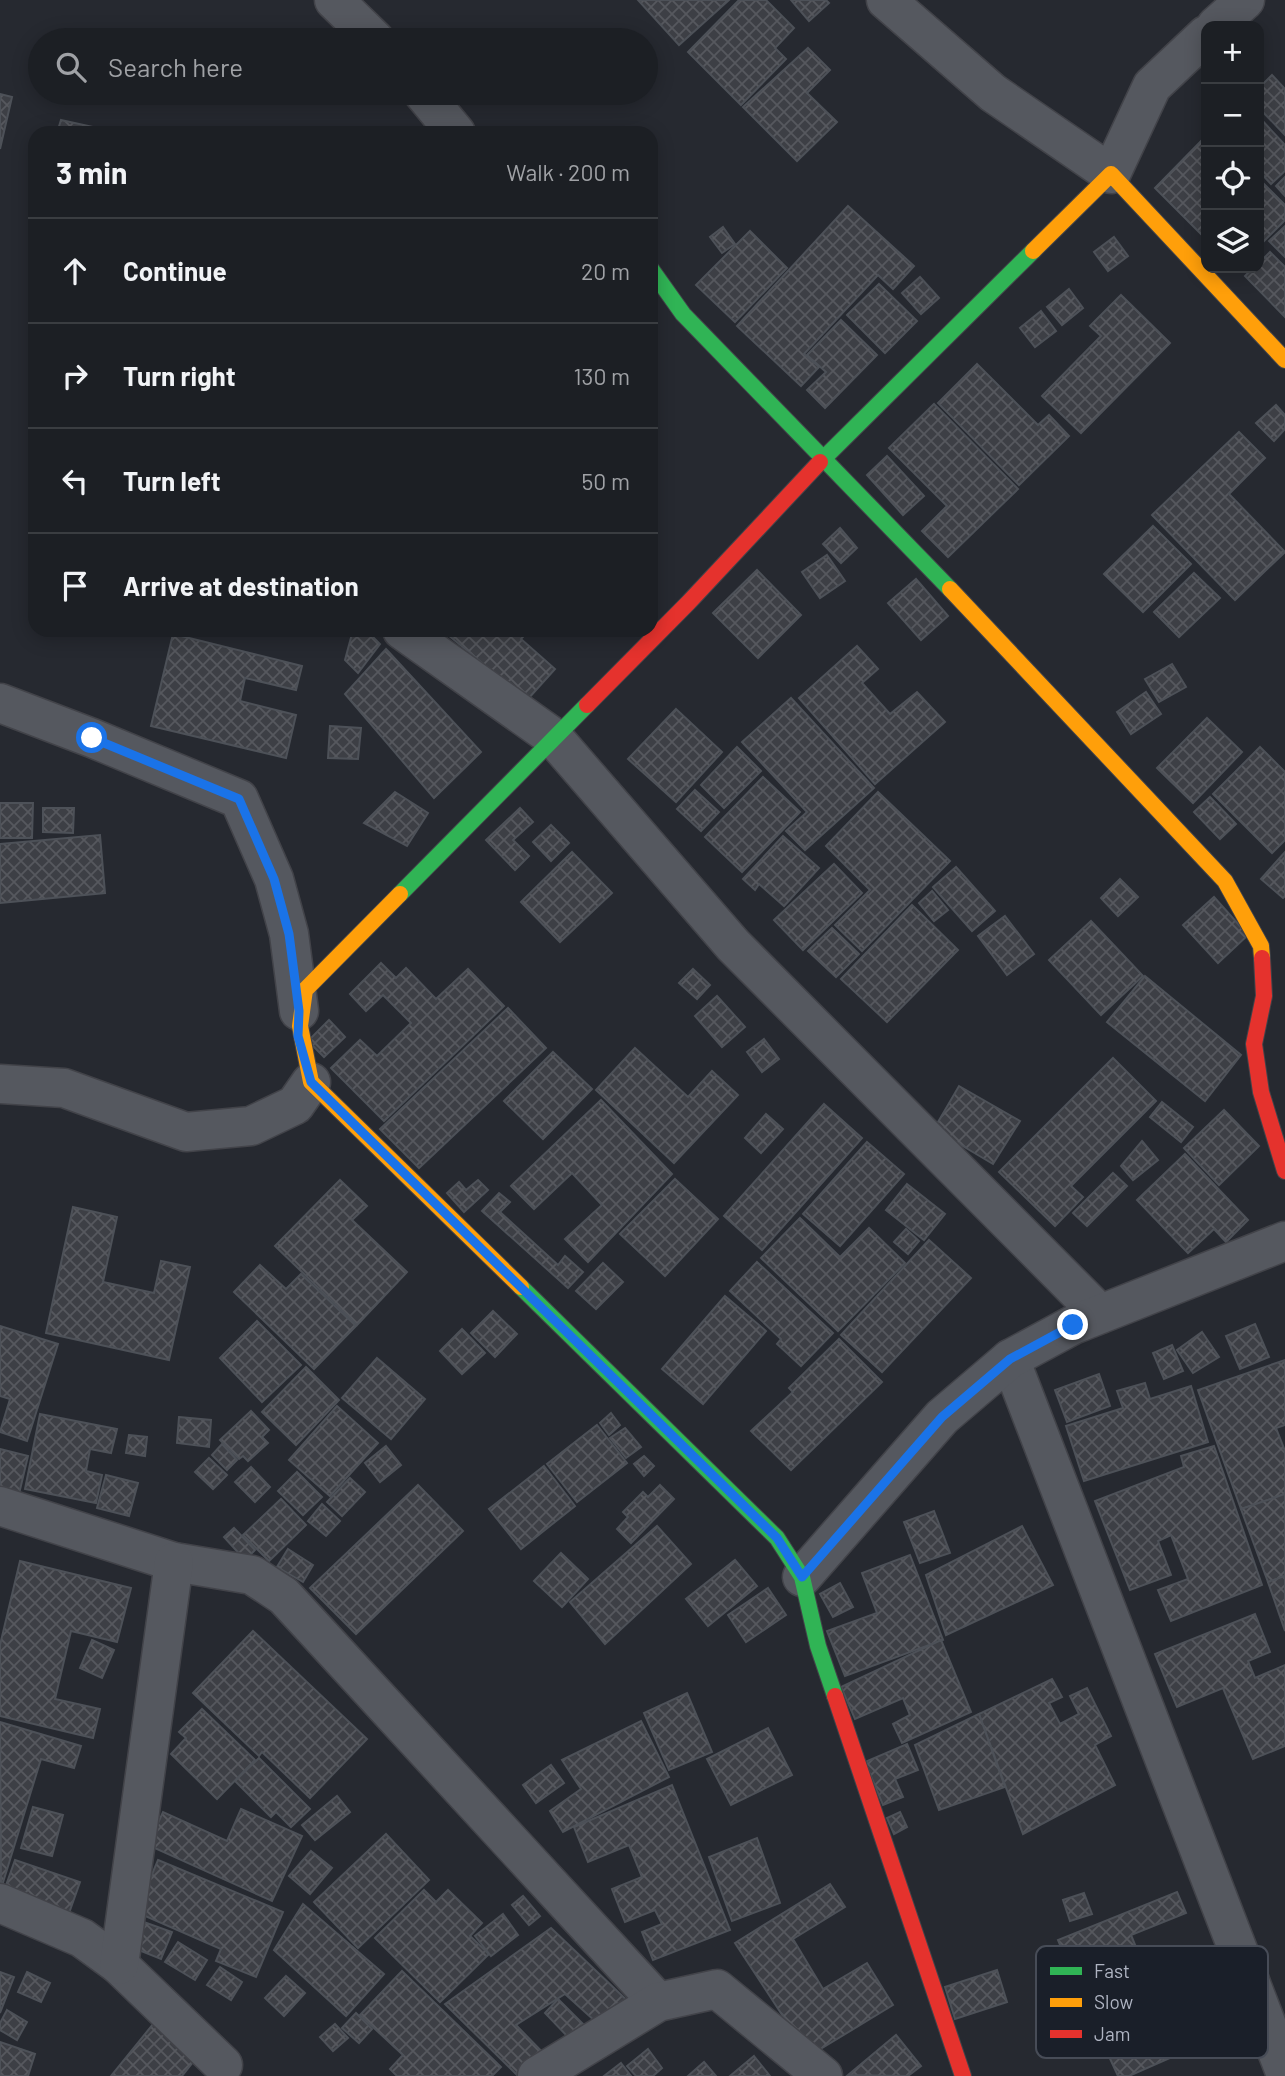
<!DOCTYPE html>
<meta charset="utf-8">
<style>
body{margin:0;font-family:Barlow,sans-serif;background:#292c31;color:#f1f3f6}
.controls{position:absolute;right:21px;top:21px;display:grid;overflow:hidden;border-radius:14px;box-shadow:0 4px 18px #0003}
.controls button{width:63px;height:63px;display:grid;place-items:center;padding:0;border:0;border-bottom:2px solid #3a3d41;background:#1c1f24;color:#f1f3f6;font:35px sans-serif}
.stop{position:absolute;width:21px;height:21px;margin:-16px;border:5px solid #1a73e8;border-radius:50%;background:#fff}
.stop.end{background:#1a73e8;border-color:#fff;box-shadow:0 2px 7px #0008}
.list{margin:0;padding:0;list-style:none}
h2{display:flex;justify-content:space-between;align-items:center;height:91px;margin:0;padding:0 28px;font-size:30px}
h2 small{font-size:23px;font-weight:400;color:#a0a2a6}
.list li{display:grid;grid-template-columns:46px 1fr auto;gap:21px;align-items:center;box-sizing:border-box;height:105px;padding:0 28px;border-top:2px solid #3a3d41}
.list b{display:block;font-size:26px;white-space:nowrap}
.list em{font-size:23px;font-style:normal;color:#a0a2a6}
.icon{flex:none;width:38px;height:38px;fill:none;stroke:currentColor;stroke-width:2;stroke-linecap:round;stroke-linejoin:round}
.map{position:relative;flex:none;width:1285px;height:2076px;overflow:hidden}
.search{position:absolute;background:#1c1f24;box-shadow:0 4px 18px #0003;left:28px;top:28px;width:630px;height:77px;display:flex;align-items:center;gap:18px;box-sizing:border-box;padding:0 24px;border-radius:38px;color:#a0a2a6;font-size:26px}
.panel{position:absolute;background:#1c1f24;box-shadow:0 4px 18px #0003;left:28px;top:126px;width:630px;height:511px;border-radius:21px}
.map>svg:first-child{display:block}
.building{fill:url(#building-cross-hatch);stroke:#4d5158;stroke-width:2}
.lines{fill:none;stroke-linecap:round;stroke-linejoin:round}
.street-casing{stroke:#424349;stroke-width:41}
.fast-casing{stroke:#424349;stroke-width:18}
.slow-casing{stroke:#424349;stroke-width:18}
.jam-casing{stroke:#424349;stroke-width:18}
.street{stroke:#55585f;stroke-width:38}
.fast{stroke:#30b455;stroke-width:16}
.slow{stroke:#ff9f0a;stroke-width:16}
.jam{stroke:#e5322d;stroke-width:16}
.route{stroke:#1a73e8;stroke-width:9}
.key{fill:#1a1f29;stroke:#474c57;stroke-width:2}
.key-label{font-size:19px;fill:#afb4c2}
</style>
<div class="map">
<svg width="1285" height="2076" viewBox="0 0 1285 2076">
<defs>
<pattern id="building-cross-hatch" width="8" height="8" patternUnits="userSpaceOnUse" patternTransform="scale(1.75)"><rect width="8" height="8" fill="#3d3f45"/><path d="M0 0l8 8M0 8l8-8" fill="none" stroke="#56585e"/></pattern>
</defs>
<rect width="100%" height="100%" fill="#262930"/>
<g class="building">
<polygon points="638,0 729,0 679,45"/>
<polygon points="739,0 766,0 794,28 775,48 786,59 741,105 688,52"/>
<polygon points="791,0 826,0 829,3 809,21"/>
<polygon points="808,48 830,70 807,93 837,122 797,161 743,107"/>
<polygon points="1272,75 1285,89 1285,135 1259,108 1259,88"/>
<polygon points="0,94 12,97 0,149"/>
<polygon points="1259,117 1285,145 1285,171 1271,184 1259,171"/>
<polygon points="61,120 120,133 57,133"/>
<polygon points="1206,136 1206,239 1155,188"/>
<polygon points="1285,177 1285,196 1276,186"/>
<polygon points="1259,179 1285,205 1285,220 1259,246"/>
<polygon points="848,206 914,266 893,289 878,275 804,354 819,367 801,386 737,326"/>
<polygon points="1285,226 1285,257 1269,241"/>
<polygon points="723,227 735,244 722,253 710,237"/>
<polygon points="750,231 787,268 735,322 696,285"/>
<polygon points="1114,237 1128,256 1108,271 1094,252"/>
<polygon points="1270,252 1285,267 1285,317 1245,276 1253,268 1259,268 1259,263"/>
<polygon points="920,277 939,298 921,314 902,293"/>
<polygon points="879,284 917,321 885,353 847,315"/>
<polygon points="1069,289 1083,308 1062,325 1047,307"/>
<polygon points="1121,295 1170,343 1081,433 1042,396 1101,336 1090,326"/>
<polygon points="1041,311 1056,331 1035,347 1020,328"/>
<polygon points="841,320 877,355 825,408 807,390 826,372 807,355"/>
<polygon points="977,364 1038,425 1049,415 1069,436 1019,485 938,403"/>
<polygon points="934,404 1018,489 948,557 922,531 947,506 889,448"/>
<polygon points="1276,405 1285,415 1285,429 1274,441 1256,423"/>
<polygon points="1239,432 1265,458 1229,494 1285,552 1235,600 1152,515"/>
<polygon points="887,456 924,496 903,515 867,475"/>
<polygon points="1153,526 1191,564 1143,612 1104,574"/>
<polygon points="840,528 857,548 841,563 823,544"/>
<polygon points="827,555 845,581 820,598 802,572"/>
<polygon points="757,570 801,615 758,658 713,613"/>
<polygon points="1194,573 1220,598 1179,637 1154,612"/>
<polygon points="916,579 948,616 921,640 888,603"/>
<polygon points="353,630 366,630 380,644 358,673 345,660"/>
<polygon points="450,630 529,630 521,639 555,669 527,700 447,634"/>
<polygon points="173,634 302,666 296,690 245,678 240,701 296,715 286,758 151,726"/>
<polygon points="857,646 878,669 862,683 890,714 917,692 945,722 875,784 799,698"/>
<polygon points="386,649 481,752 434,798 345,694"/>
<polygon points="1172,664 1186,687 1159,702 1145,679"/>
<polygon points="1146,692 1161,714 1131,734 1117,712"/>
<polygon points="791,698 874,788 805,850 786,831 807,812 742,742"/>
<polygon points="676,709 722,752 676,802 628,759"/>
<polygon points="1207,718 1242,752 1193,803 1157,768"/>
<polygon points="330,726 361,728 358,759 328,758"/>
<polygon points="737,747 761,771 724,808 701,785"/>
<polygon points="1260,747 1285,772 1285,840 1272,853 1213,794"/>
<polygon points="763,777 800,812 742,872 705,837"/>
<polygon points="695,790 719,812 701,831 677,809"/>
<polygon points="395,792 428,813 407,846 364,823"/>
<polygon points="878,792 950,861 862,951 835,925 870,890 826,846"/>
<polygon points="1210,797 1236,824 1220,839 1194,812"/>
<polygon points="0,803 33,803 32,838 0,838"/>
<polygon points="43,808 74,808 73,833 43,832"/>
<polygon points="520,808 533,822 513,840 529,856 515,870 486,840"/>
<polygon points="551,825 569,843 551,861 533,842"/>
<polygon points="100,835 105,893 0,903 0,844"/>
<polygon points="783,836 819,868 784,906 759,884 755,890 743,879"/>
<polygon points="572,852 612,893 560,942 521,902"/>
<polygon points="1285,852 1285,896 1283,898 1261,879"/>
<polygon points="834,864 862,893 803,950 774,920"/>
<polygon points="956,867 995,911 972,931 933,887"/>
<polygon points="1120,879 1138,897 1118,916 1101,898"/>
<polygon points="932,891 948,910 934,921 919,903"/>
<polygon points="1214,897 1248,935 1218,963 1183,925"/>
<polygon points="912,905 958,950 887,1022 841,979"/>
<polygon points="1005,916 1034,954 1007,975 978,936"/>
<polygon points="1091,921 1143,976 1101,1015 1049,960"/>
<polygon points="832,928 859,954 836,977 808,951"/>
<polygon points="381,963 396,978 406,968 436,999 468,969 504,1006 384,1121 331,1068 360,1040 377,1056 411,1023 383,995 366,1011 350,994"/>
<polygon points="693,969 710,985 697,999 679,983"/>
<polygon points="1145,976 1241,1055 1205,1101 1107,1022"/>
<polygon points="717,996 745,1027 722,1047 695,1016"/>
<polygon points="508,1008 546,1048 419,1168 380,1129"/>
<polygon points="329,1020 345,1037 324,1057 308,1041"/>
<polygon points="764,1039 779,1059 762,1072 747,1052"/>
<polygon points="635,1048 688,1097 712,1071 738,1095 674,1163 596,1090"/>
<polygon points="553,1052 592,1089 543,1139 504,1101"/>
<polygon points="1113,1058 1156,1101 1071,1186 1083,1197 1055,1226 999,1172"/>
<polygon points="959,1086 1020,1121 993,1164 934,1129"/>
<polygon points="601,1100 672,1174 588,1262 565,1239 602,1205 572,1173 534,1209 511,1186"/>
<polygon points="1162,1102 1193,1127 1181,1142 1150,1117"/>
<polygon points="824,1104 862,1138 762,1250 724,1216"/>
<polygon points="1224,1110 1259,1146 1219,1185 1184,1148"/>
<polygon points="766,1114 783,1129 761,1153 745,1138"/>
<polygon points="1142,1141 1158,1160 1133,1180 1121,1166"/>
<polygon points="867,1142 904,1174 840,1246 803,1214"/>
<polygon points="1185,1154 1248,1220 1226,1242 1214,1229 1188,1253 1137,1200"/>
<polygon points="1113,1173 1127,1186 1087,1226 1073,1213"/>
<polygon points="675,1179 718,1219 665,1276 620,1234"/>
<polygon points="340,1180 367,1206 352,1220 407,1272 357,1325 275,1246"/>
<polygon points="478,1180 488,1190 464,1212 447,1193 459,1182 466,1190"/>
<polygon points="907,1184 945,1214 924,1240 886,1210"/>
<polygon points="499,1193 510,1202 500,1212 558,1265 565,1256 583,1272 568,1288 482,1211"/>
<polygon points="73,1207 117,1217 103,1282 154,1293 161,1261 190,1267 169,1360 46,1333"/>
<polygon points="800,1218 840,1257 869,1228 905,1263 838,1331 761,1258"/>
<polygon points="906,1229 919,1241 908,1254 894,1242"/>
<polygon points="929,1240 971,1278 882,1372 841,1335"/>
<polygon points="757,1262 833,1333 801,1366 777,1344 781,1339 730,1291"/>
<polygon points="603,1263 623,1282 596,1309 576,1291"/>
<polygon points="260,1265 286,1289 301,1274 356,1326 314,1369 234,1292"/>
<polygon points="725,1296 766,1331 703,1404 662,1369"/>
<polygon points="493,1311 517,1334 495,1357 471,1333"/>
<polygon points="257,1321 301,1365 262,1402 220,1358"/>
<polygon points="1255,1324 1269,1357 1240,1369 1226,1336"/>
<polygon points="0,1326 58,1344 27,1441 0,1432 10,1399 0,1396"/>
<polygon points="462,1329 485,1353 462,1374 440,1351"/>
<polygon points="1202,1332 1219,1357 1193,1373 1177,1350"/>
<polygon points="839,1339 882,1382 791,1470 751,1431 793,1392 789,1388"/>
<polygon points="1172,1345 1183,1371 1164,1379 1153,1353"/>
<polygon points="377,1358 425,1399 391,1439 342,1398"/>
<polygon points="1285,1360 1285,1425 1276,1428 1285,1451 1285,1494 1241,1509 1198,1390"/>
<polygon points="306,1367 339,1400 296,1445 262,1412"/>
<polygon points="1099,1374 1110,1406 1067,1422 1055,1390"/>
<polygon points="1145,1383 1150,1399 1191,1386 1208,1442 1084,1481 1066,1426 1123,1408 1117,1391"/>
<polygon points="337,1406 378,1443 330,1496 289,1460"/>
<polygon points="251,1411 269,1430 262,1437 268,1443 248,1461 243,1456 239,1459 220,1440"/>
<polygon points="611,1413 620,1425 609,1435 600,1423"/>
<polygon points="40,1414 117,1429 111,1453 90,1449 86,1471 102,1475 96,1503 25,1489"/>
<polygon points="179,1417 211,1420 209,1447 177,1443"/>
<polygon points="597,1425 627,1463 577,1502 547,1464"/>
<polygon points="625,1428 641,1447 626,1458 610,1438"/>
<polygon points="129,1435 147,1437 145,1456 126,1453"/>
<polygon points="222,1444 237,1460 227,1470 212,1455"/>
<polygon points="386,1446 401,1465 380,1482 365,1463"/>
<polygon points="1214,1446 1262,1585 1171,1621 1158,1590 1188,1579 1171,1535 1158,1541 1171,1575 1130,1590 1095,1501 1184,1467 1181,1456"/>
<polygon points="0,1449 28,1456 19,1494 0,1489"/>
<polygon points="644,1456 654,1466 644,1476 634,1464"/>
<polygon points="209,1458 227,1475 213,1489 195,1472"/>
<polygon points="544,1466 575,1506 521,1549 489,1509"/>
<polygon points="251,1467 270,1487 255,1502 235,1482"/>
<polygon points="297,1472 322,1497 303,1515 278,1491"/>
<polygon points="106,1475 138,1483 129,1516 97,1508"/>
<polygon points="350,1478 365,1492 342,1516 327,1502"/>
<polygon points="418,1485 463,1531 356,1634 310,1588"/>
<polygon points="660,1485 674,1499 631,1543 617,1529 628,1517 623,1512 643,1492 648,1497"/>
<polygon points="1285,1494 1285,1576 1268,1582 1241,1509"/>
<polygon points="281,1499 306,1525 269,1561 243,1535"/>
<polygon points="322,1504 340,1521 326,1536 308,1521"/>
<polygon points="934,1511 950,1553 920,1563 904,1522"/>
<polygon points="657,1526 691,1564 605,1644 570,1602"/>
<polygon points="1022,1526 1053,1585 946,1635 926,1575"/>
<polygon points="234,1528 255,1550 245,1560 224,1537"/>
<polygon points="288,1549 313,1565 303,1582 277,1567"/>
<polygon points="561,1553 588,1579 562,1607 534,1581"/>
<polygon points="910,1555 943,1640 845,1676 827,1631 877,1613 862,1573"/>
<polygon points="735,1560 757,1586 708,1626 686,1599"/>
<polygon points="20,1561 131,1588 117,1642 71,1631 55,1699 100,1709 93,1738 0,1716 0,1645"/>
<polygon points="1285,1576 1285,1631 1268,1582"/>
<polygon points="840,1583 853,1607 833,1617 820,1594"/>
<polygon points="768,1588 786,1615 746,1642 728,1615"/>
<polygon points="1255,1614 1270,1652 1248,1661 1255,1678 1285,1665 1285,1746 1253,1759 1223,1688 1177,1707 1155,1654"/>
<polygon points="253,1631 367,1739 310,1798 262,1752 259,1756 193,1693"/>
<polygon points="92,1640 114,1650 102,1678 80,1668"/>
<polygon points="941,1640 971,1712 902,1743 893,1724 910,1715 903,1698 855,1719 841,1687"/>
<polygon points="1052,1679 1062,1697 1049,1703 1060,1724 1079,1714 1070,1696 1087,1688 1111,1736 1095,1745 1115,1785 1023,1834 979,1714"/>
<polygon points="687,1693 712,1752 669,1770 644,1713"/>
<polygon points="202,1709 255,1760 217,1799 171,1754 186,1738 179,1732"/>
<polygon points="979,1714 1005,1787 939,1810 915,1745"/>
<polygon points="641,1721 669,1777 563,1832 550,1811 581,1789 562,1760"/>
<polygon points="0,1722 81,1746 74,1768 41,1759 1,1889"/>
<polygon points="768,1728 792,1775 731,1805 707,1759"/>
<polygon points="907,1744 918,1770 895,1779 903,1797 883,1805 865,1762"/>
<polygon points="259,1758 310,1809 291,1827 276,1812 271,1817 235,1781"/>
<polygon points="551,1765 564,1783 536,1803 523,1785"/>
<polygon points="672,1785 730,1930 653,1960 642,1932 662,1924 655,1910 625,1922 612,1889 642,1877 629,1845 588,1862 574,1827"/>
<polygon points="337,1796 350,1812 315,1840 302,1825"/>
<polygon points="33,1807 63,1815 52,1856 21,1848"/>
<polygon points="241,1809 302,1836 272,1901 148,1845 163,1812 227,1841"/>
<polygon points="900,1812 907,1827 894,1834 887,1818"/>
<polygon points="386,1834 429,1880 358,1948 314,1902"/>
<polygon points="757,1838 780,1903 732,1921 709,1857"/>
<polygon points="311,1851 332,1868 310,1894 289,1876"/>
<polygon points="15,1860 80,1882 68,1916 3,1894"/>
<polygon points="158,1860 283,1912 256,1977 216,1961 221,1949 136,1912"/>
<polygon points="830,1884 845,1907 793,1939 823,1989 867,1963 893,2005 809,2056 735,1943"/>
<polygon points="424,1890 436,1902 448,1890 482,1923 470,1936 489,1954 440,2002 375,1938"/>
<polygon points="1177,1892 1186,1913 1131,1935 1151,1984 1087,2010 1058,1940"/>
<polygon points="1084,1893 1092,1914 1070,1921 1063,1900"/>
<polygon points="523,1896 540,1916 529,1925 512,1905"/>
<polygon points="303,1904 384,1974 346,2016 274,1950"/>
<polygon points="503,1914 518,1935 491,1956 475,1936"/>
<polygon points="141,1921 172,1932 161,1959 131,1947"/>
<polygon points="551,1928 636,2009 606,2031 565,1994 516,2025 551,2061 518,2076 445,2004"/>
<polygon points="178,1942 207,1960 195,1980 165,1962"/>
<polygon points="1201,1964 1214,1992 1162,2015 1179,2054 1129,2076 1118,2076 1089,2013"/>
<polygon points="220,1967 242,1982 231,2000 207,1985"/>
<polygon points="997,1970 1007,2002 955,2019 945,1987"/>
<polygon points="402,1971 501,2067 492,2076 397,2076 390,2069 403,2055 360,2015"/>
<polygon points="0,1972 14,1977 0,2013"/>
<polygon points="27,1972 50,1983 41,2002 18,1992"/>
<polygon points="286,1976 305,1993 284,2016 265,1998"/>
<polygon points="558,1999 583,2024 569,2038 545,2013"/>
<polygon points="7,2010 27,2022 17,2040 0,2030 0,2023"/>
<polygon points="356,2013 372,2029 359,2043 342,2028"/>
<polygon points="158,2018 201,2052 182,2076 111,2076"/>
<polygon points="335,2024 348,2038 333,2051 320,2037"/>
<polygon points="896,2035 921,2066 908,2076 848,2075"/>
<polygon points="0,2042 35,2054 28,2076 0,2076"/>
<polygon points="648,2049 662,2068 653,2076 636,2076 627,2066"/>
<polygon points="754,2056 770,2076 730,2076"/>
<polygon points="704,2062 716,2076 688,2076"/>
<polygon points="621,2063 631,2076 604,2076"/>
</g>
<g class="lines">
<g class="street-casing">
<g id="street">
<polyline points="334,0 375,40"/>
<polyline points="886,0 993,93 1111,174 1152,86 1206,35"/>
<polyline points="1216,26 1245,0"/>
<polyline points="423,93 456,133"/>
<polyline points="402,630 553,737 733,945 1100,1314"/>
<polyline points="0,703 92,738 239,799 274,879 289,934 299,1011"/>
<polyline points="0,1084 64,1088 186,1132 251,1126 295,1105 311,1082"/>
<polyline points="1010,1359 1285,2072"/>
<polyline points="0,1506 174,1562 252,1575 284,1596 658,2002"/>
<polyline points="802,1577 942,1417 1010,1359 1073,1325 1285,1241"/>
<polyline points="0,1903 82,1938 119,1965 223,2065"/>
<polyline points="119,1965 174,1562"/>
<polyline points="537,2076 658,2002 717,1989 823,2076"/>
</g>
</g>
<g class="fast-casing">
<g id="fast">
<polyline points="651,269 683,314 950,589"/>
<polyline points="820,462 1033,251"/>
<polyline points="400,894 587,705"/>
<polyline points="521,1287 777,1538 802,1577 818,1646 835,1696"/>
</g>
</g>
<g class="slow-casing">
<g id="slow">
<polyline points="1033,251 1111,174 1285,360"/>
<polyline points="950,589 1225,881 1261,946 1262,958"/>
<polyline points="400,894 305,990 300,1026 311,1082 521,1287"/>
</g>
</g>
<g class="jam-casing">
<g id="jam">
<polyline points="587,705 689,602 820,462"/>
<polyline points="1262,958 1264,996 1254,1044 1261,1092 1285,1171"/>
<polyline points="835,1696 963,2076"/>
</g>
</g>
<use href="#street" class="street"/>
<use href="#fast" class="fast"/>
<use href="#slow" class="slow"/>
<use href="#jam" class="jam"/>
</g>
<g class="lines">
<polyline class="route" points="92,738 239,799 274,879 289,934 299,1011 298,1036 311,1082 777,1538 802,1577 942,1417 1010,1359 1073,1325"/>
</g>
<rect x="1036" y="1946" width="232" height="112" rx="10" class="key"/>
<rect x="1050" y="1967" width="32" height="8" fill="#30b455"/>
<rect x="1050" y="1998" width="32" height="9" fill="#ff9f0a"/>
<rect x="1050" y="2030" width="32" height="8" fill="#e5322d"/>
<g class="key-label">
<text x="1094" y="1978">Fast</text>
<text x="1094" y="2009">Slow</text>
<text x="1094" y="2041">Jam</text>
</g>
</svg>
<div class="controls">
<button>+</button>
<button>−</button>
<button><svg class="icon" aria-label="locate" viewBox="0 0 24 24"><circle cx="12" cy="12" r="6"/><path d="M12 2v4M12 18v4M2 12h4M18 12h4"/></svg></button>
<button><svg class="icon" aria-label="layers" viewBox="0 0 24 24"><path d="M12 4l9 5-9 5-9-5zM3 14l9 5 9-5"/></svg></button>
</div>
<div class="stop" style="left:92px;top:738px"></div>
<div class="stop end" style="left:1073px;top:1325px"></div>
<div class="search"><svg class="icon" aria-label="search" viewBox="0 0 24 24"><circle cx="10" cy="10" r="6"/><path d="M15 15l6 6"/></svg>Search here</div>
<section class="panel">
<h2>3 min<small>Walk · 200 m</small></h2>
<ul class="list">
<li><svg class="icon" aria-label="ahead" viewBox="0 0 24 24"><path d="M12 20V5M6 11l6-6 6 6"/></svg><div><b>Continue</b></div><em>20 m</em></li>
<li><svg class="icon" aria-label="right" viewBox="0 0 24 24"><path d="M7 20v-9h11M14 6l5 5-5 5"/></svg><div><b>Turn right</b></div><em>130 m</em></li>
<li><svg class="icon" aria-label="left" viewBox="0 0 24 24"><path d="M17 20v-9H6M10 6l-5 5 5 5"/></svg><div><b>Turn left</b></div><em>50 m</em></li>
<li><svg class="icon" aria-label="arrive" viewBox="0 0 24 24"><path d="M6 21V4h12l-3 4 3 4H6"/></svg><div><b>Arrive at destination</b></div></li>
</ul>
</section>
</div>
